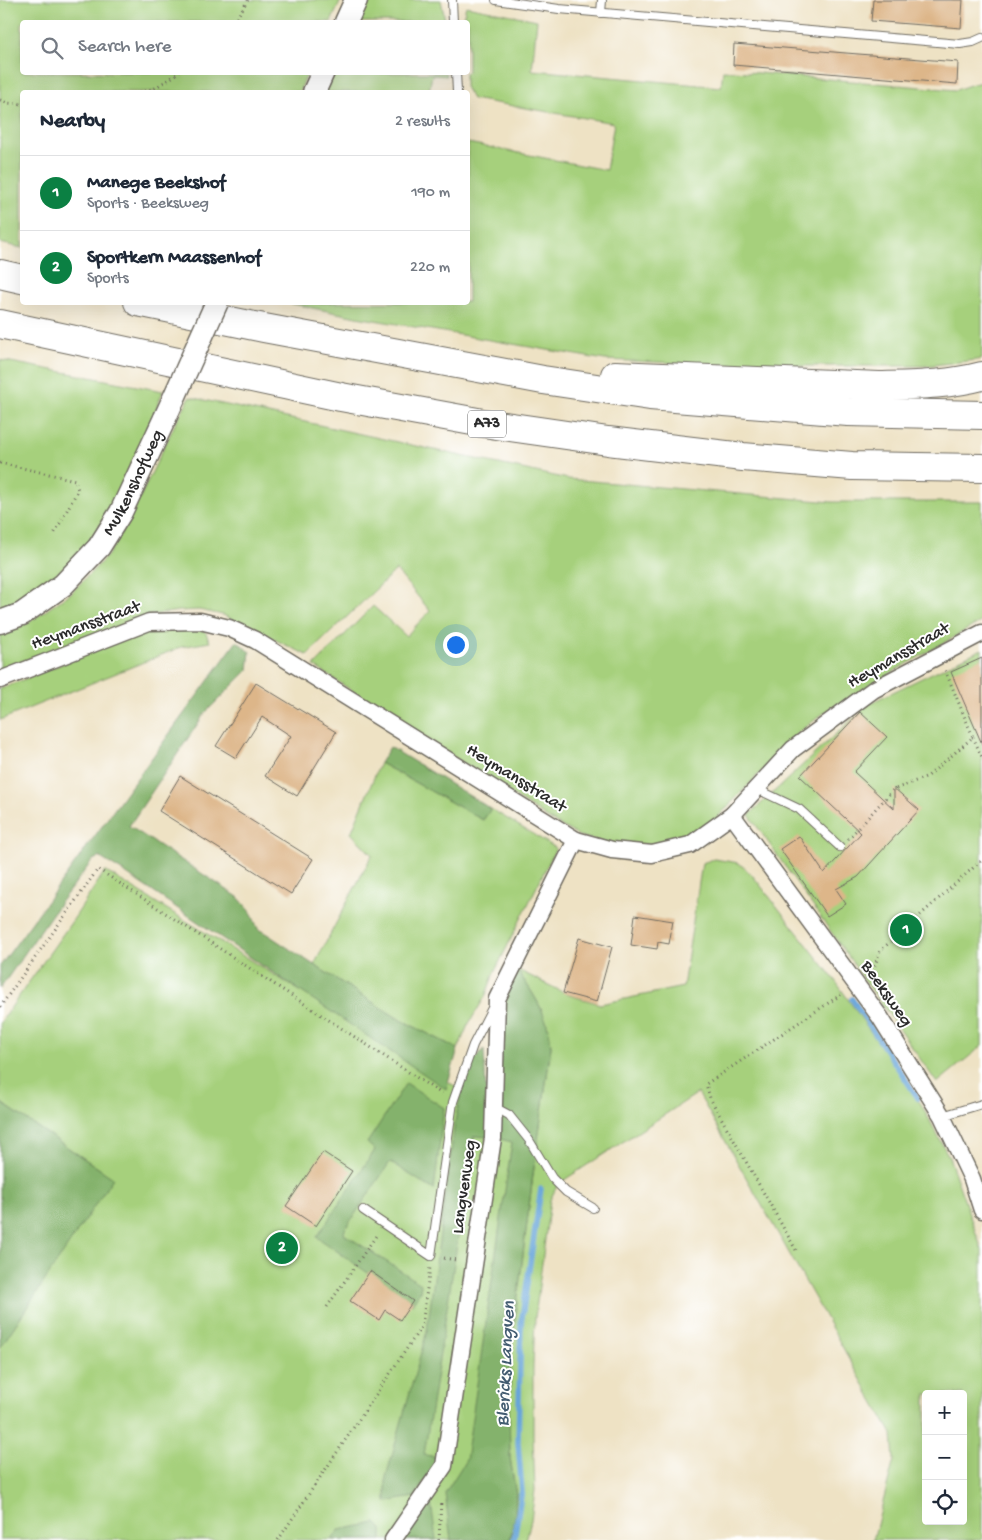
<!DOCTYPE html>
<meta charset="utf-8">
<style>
body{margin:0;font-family:"Gochi Hand",sans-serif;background:#f6f6f7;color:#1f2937}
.controls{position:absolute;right:15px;bottom:15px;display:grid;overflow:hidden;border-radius:5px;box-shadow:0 5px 20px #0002}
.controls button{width:45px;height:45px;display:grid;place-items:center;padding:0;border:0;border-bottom:1px solid #e0e1e3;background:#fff;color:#1f2937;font:25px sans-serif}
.you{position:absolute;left:455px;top:644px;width:18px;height:18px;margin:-12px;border:4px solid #fff;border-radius:50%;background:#1a73e8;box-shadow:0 0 0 8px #1a73e833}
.badge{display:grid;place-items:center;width:32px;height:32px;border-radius:50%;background:#0b8043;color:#fff;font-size:16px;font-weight:700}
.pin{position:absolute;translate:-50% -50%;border:2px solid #fff;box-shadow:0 1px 5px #0006}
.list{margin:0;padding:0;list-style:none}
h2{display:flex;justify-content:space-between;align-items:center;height:65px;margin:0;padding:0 20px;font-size:21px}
h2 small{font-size:16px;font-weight:400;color:#747a83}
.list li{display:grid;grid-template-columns:32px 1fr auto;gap:15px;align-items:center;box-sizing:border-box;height:75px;padding:0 20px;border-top:1px solid #e0e1e3}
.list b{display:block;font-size:19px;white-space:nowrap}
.list p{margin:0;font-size:16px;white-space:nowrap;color:#747a83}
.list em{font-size:16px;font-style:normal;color:#747a83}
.icon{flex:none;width:28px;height:28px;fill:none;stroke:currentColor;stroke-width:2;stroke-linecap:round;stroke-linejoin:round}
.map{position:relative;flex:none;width:982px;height:1540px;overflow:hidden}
.search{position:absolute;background:#fff;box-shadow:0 5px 20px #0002;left:20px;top:20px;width:450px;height:55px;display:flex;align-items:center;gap:12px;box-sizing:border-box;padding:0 18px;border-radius:5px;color:#747a83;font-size:19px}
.panel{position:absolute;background:#fff;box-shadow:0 5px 20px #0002;left:20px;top:90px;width:450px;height:215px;border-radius:5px}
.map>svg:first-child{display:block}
.green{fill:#a6d07c;stroke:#687e54;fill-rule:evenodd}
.forest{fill:#84b26c;stroke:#586e4c}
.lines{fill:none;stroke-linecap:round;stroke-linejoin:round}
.stream{stroke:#67a5d9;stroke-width:5.5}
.building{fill:#ddb689}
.lane-casing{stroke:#6f6b61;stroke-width:10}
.street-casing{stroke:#6f6b61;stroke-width:19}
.secondary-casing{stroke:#6f6b61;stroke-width:25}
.highway-casing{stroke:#6f6b61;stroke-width:30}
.path{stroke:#6f6b61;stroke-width:3;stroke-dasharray:1 4;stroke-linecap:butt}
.lane{stroke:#fff;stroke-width:8}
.street{stroke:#fff;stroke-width:16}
.secondary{stroke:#fff;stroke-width:22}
.highway{stroke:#fff;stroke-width:28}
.secondary-bridge-casing{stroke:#6f6b61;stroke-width:25;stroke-linecap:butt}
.secondary-bridge{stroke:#fff;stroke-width:22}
.labels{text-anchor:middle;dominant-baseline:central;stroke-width:4;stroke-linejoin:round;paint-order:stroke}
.shield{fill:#fff;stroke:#6b6b6b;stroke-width:1}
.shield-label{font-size:16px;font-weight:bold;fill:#2b2b2b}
.street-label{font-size:18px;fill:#2b2b2b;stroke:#fff}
.water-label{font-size:19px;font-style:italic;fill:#435c71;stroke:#fff}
</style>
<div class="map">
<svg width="982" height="1540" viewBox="0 0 982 1540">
<rect width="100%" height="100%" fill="#fff"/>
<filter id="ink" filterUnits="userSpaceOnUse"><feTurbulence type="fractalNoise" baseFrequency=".02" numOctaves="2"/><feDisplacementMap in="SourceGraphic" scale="10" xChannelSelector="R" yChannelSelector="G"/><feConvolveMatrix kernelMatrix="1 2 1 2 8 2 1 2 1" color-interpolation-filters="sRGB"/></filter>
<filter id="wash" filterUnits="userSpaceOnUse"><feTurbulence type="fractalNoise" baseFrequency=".0096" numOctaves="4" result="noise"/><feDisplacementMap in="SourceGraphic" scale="20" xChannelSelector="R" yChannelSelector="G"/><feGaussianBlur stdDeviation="1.12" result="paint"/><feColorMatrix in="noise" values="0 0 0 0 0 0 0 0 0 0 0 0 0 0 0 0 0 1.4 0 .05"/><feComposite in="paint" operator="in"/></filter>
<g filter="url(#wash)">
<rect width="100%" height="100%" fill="#eee2c4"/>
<g class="green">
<polygon points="0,0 341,0 331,22 22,22 22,72 308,73 299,92 22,92 22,248 0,243"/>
<polygon points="366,0 441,0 444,15 445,22 356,22"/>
<polygon points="466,6 537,20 532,70 721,87 723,70 956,90 973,84 982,82 982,358 977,360 925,366 756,366 605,360 357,317 288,303 468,302 468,143 606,170 614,123 472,99 465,87 465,73 468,72 468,22 462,22"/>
<polygon points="334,73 446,73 447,76 432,75 429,91 422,89 421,92 325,92"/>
<path d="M0,360L163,391C154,416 142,440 131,464C118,490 107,518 89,541C66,570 35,595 0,610Z"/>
<polygon points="190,397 568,479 832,502 982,502 982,621 870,685 825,712 798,733 714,821 687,838 664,845 608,844 579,836 549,819 314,666 373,606 406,636 430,611 396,570 307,655 223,615 199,610 179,611 151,615 0,669 0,634 28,623 71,593 108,555 131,516 177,420"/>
<polygon points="157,628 205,631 210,642 181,647 0,720 0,689 131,636"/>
<polygon points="982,649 982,1046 937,1083 749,815 868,704"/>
<polygon points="380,763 483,820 491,809 556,848 494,973 485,997 468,1025 458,1049 399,1019 314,965 372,855 351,833"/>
<path d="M714,859L739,863L753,876L834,979L921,1104L949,1157L982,1250V1540H873L894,1460L892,1434L698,1093L558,1184L550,1200L535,1318L533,1365V1437L535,1490L531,1520L526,1540H510L515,1517L516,1494L510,1458L509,1409L512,1342L533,1175L551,1047C549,1016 534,994 516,969L569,995L600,1004L683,987L702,863ZM926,1394H963V1521H926Z"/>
<polygon points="105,871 528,1131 462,1540 0,1540 0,1330 104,1172 0,1102 0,1023 75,917"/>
</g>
<g class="forest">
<polygon points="237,641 250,652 248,670 205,713 129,826 238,897 251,912 258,929 267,934 314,965 399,1019 458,1049 446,1089 125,873 99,857 93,860 59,904 0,989 0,966"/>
<polygon points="390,747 491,809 483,820 380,763"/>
<path d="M516,969C534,994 549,1016 551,1047L533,1175L512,1342L509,1409L510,1458L516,1494L515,1517L510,1540H451L445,1493L466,1460L512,1142L500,1139L501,1013Z"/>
<polygon points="484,1049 488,1137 474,1136 424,1455 439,1457 414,1497 386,1502 386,1477 427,1331 455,1122 463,1083 468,1067"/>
<polygon points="406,1083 444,1108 434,1190 390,1162 345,1229 344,1234 421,1284 420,1292 412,1304 317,1237 375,1150 367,1143"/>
<polygon points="0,1102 113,1178 0,1348"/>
<polygon points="431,1502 436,1540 405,1540"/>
<polygon points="376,1523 382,1529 382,1540 332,1540 339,1530"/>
</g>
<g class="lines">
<g class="stream">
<polyline points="852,999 918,1098"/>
<polyline points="514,1540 522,1490 518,1443 521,1324 541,1189"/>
</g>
</g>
<g id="blocks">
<g class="building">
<polygon points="873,0 963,0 961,28 871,21"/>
<polygon points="734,44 958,62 957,84 733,65"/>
<polygon points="982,658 982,744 951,672"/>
<polygon points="256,683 336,732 297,796 265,776 291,736 262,717 236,758 216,746"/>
<polygon points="860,712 887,737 854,772 894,809 894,788 919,810 858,877 836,889 846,904 827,916 780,849 799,836 824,873 861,833 800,776"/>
<polygon points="180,776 313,859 291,894 159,811"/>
<polygon points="635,915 673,921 669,944 658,942 657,949 631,945"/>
<polygon points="579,938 612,947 597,1002 563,993"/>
<polygon points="323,1152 352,1171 316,1226 286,1206"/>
<polygon points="370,1271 413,1301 400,1320 385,1310 379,1320 350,1301"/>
</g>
</g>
</g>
<g filter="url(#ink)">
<use href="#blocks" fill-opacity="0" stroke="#6f6b61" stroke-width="1"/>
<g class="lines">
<g class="lane-casing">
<g id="lane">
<polyline points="452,0 453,22"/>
<polyline points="496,0 559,9 960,44 973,42 982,38"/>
<polyline points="601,13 602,0"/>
<polyline points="456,72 457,92"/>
<polyline points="757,789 799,809 840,847"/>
<polyline points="494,1107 509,1115 529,1140 552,1178 566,1192 593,1208"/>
<polyline points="942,1116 982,1104"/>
<polyline points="363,1210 431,1256 453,1102 473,1045 492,1008"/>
</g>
</g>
<g class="street-casing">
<g id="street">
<polyline points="0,680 149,622 200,621 229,628 255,640 576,840 612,850 652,854 690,845 732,815 793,749 873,690 982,633"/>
<polyline points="732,815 880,1017 942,1116 972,1179 982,1210"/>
<polyline points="393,1540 444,1466 493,1138 497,999 576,840"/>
</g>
</g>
<g class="secondary-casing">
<g id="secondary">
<polyline points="346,22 356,0"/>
<polyline points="314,92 323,72"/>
<path id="s1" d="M0,622L22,614L63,585L99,547L121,512L165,418"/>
</g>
</g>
<g class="highway-casing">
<g id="highway">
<polyline points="0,274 22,279"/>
<polyline points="138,302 264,328 543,380 650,396 848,412 982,415"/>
<polyline points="0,324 341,397 483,423 608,441 743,457 852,466 982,468"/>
<path d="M615,375L879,386C914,385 948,385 982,376"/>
</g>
</g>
<g class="path">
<polyline points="234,22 248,0"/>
<polyline points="140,92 155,88 180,72"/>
<polyline points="0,100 7,103 22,104"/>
<polyline points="0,463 75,480 78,490 53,536"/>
<polyline points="973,737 982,757"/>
<polyline points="848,839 893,790 928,776 973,737 945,670"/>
<polyline points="869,974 873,971 880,951 982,860"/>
<polyline points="0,1007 98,869 442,1094"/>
<polyline points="796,1250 710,1098 706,1084 842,994"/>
<polyline points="444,1258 457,1260"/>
<polyline points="327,1307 378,1233"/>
<polyline points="278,1540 422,1326 430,1267"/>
<polyline points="439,1540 441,1501"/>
</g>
<use href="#lane" class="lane"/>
<use href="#street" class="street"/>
<use href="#secondary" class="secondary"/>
<use href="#highway" class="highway"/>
<g class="secondary-bridge-casing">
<polyline id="secondary-bridge" points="165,418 217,302"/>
</g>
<use href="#secondary-bridge" class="secondary-bridge"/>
</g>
</g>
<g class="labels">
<rect class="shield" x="468" y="410.5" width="38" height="27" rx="4"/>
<g class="shield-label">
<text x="487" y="424">A73</text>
</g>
<g class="street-label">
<text stroke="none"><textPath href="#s1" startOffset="199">Mulkenshofweg</textPath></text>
<text transform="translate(86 626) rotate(-20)">Heymansstraat</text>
<text transform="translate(899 656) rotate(-30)">Heymansstraat</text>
<text transform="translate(516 779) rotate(32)">Heymansstraat</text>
<text transform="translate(886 994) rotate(55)">Beeksweg</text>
<text transform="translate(465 1187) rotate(-82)">Langvenweg</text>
</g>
<g class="water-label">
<text transform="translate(507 1364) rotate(-87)">Blericks Langven</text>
</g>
</g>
</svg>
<div class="controls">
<button>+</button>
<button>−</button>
<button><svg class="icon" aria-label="locate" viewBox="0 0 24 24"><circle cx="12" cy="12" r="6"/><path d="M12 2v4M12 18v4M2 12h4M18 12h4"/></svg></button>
</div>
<div class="you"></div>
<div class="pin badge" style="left:906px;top:930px">1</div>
<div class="pin badge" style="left:282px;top:1248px">2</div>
<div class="search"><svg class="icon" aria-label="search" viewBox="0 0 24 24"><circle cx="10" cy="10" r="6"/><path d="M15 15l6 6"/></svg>Search here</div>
<section class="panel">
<h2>Nearby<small>2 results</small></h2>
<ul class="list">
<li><span class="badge">1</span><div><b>Manege Beekshof</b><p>Sports · Beeksweg</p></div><em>190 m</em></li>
<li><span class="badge">2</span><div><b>Sportkern Maassenhof</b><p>Sports</p></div><em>220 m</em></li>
</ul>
</section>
</div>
